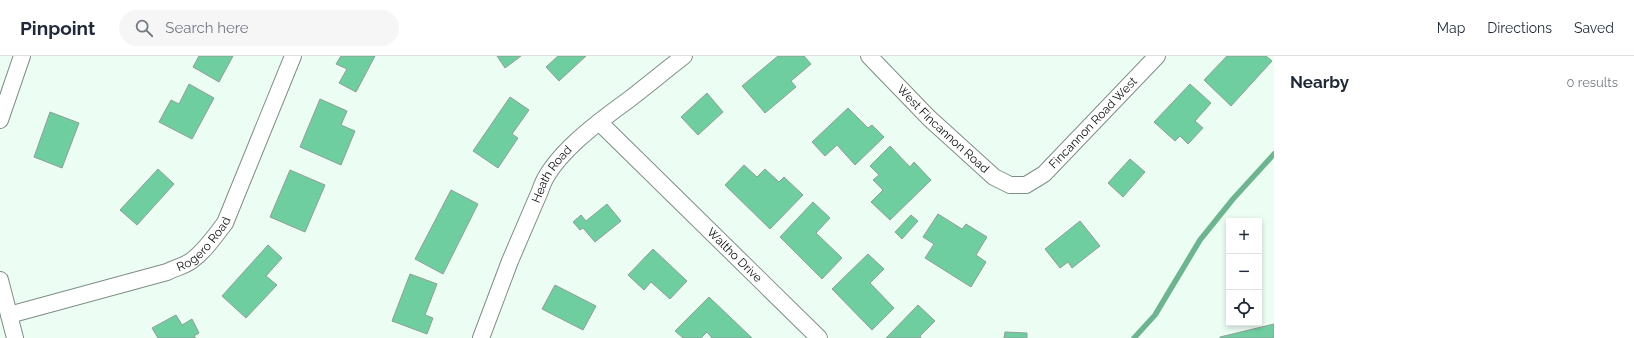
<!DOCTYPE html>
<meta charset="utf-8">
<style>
body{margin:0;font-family:Raleway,sans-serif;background:#f6f6f7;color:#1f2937}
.controls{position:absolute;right:12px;bottom:12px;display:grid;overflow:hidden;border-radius:0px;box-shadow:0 2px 6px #0003}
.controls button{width:36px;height:36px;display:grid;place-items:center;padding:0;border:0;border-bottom:1px solid #e0e1e3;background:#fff;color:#1f2937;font:20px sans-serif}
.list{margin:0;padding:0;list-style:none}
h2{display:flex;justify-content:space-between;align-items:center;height:52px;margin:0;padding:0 16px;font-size:17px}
h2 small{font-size:13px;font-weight:400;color:#747a83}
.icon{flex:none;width:22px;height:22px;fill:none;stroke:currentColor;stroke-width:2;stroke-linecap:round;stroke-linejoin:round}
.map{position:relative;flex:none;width:1274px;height:282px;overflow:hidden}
header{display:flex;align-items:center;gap:24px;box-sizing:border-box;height:56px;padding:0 20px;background:#fff;border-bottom:1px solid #e0e1e3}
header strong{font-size:19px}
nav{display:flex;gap:22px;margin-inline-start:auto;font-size:14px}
.search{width:280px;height:36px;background:#f6f6f7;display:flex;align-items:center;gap:10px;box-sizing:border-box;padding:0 14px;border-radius:22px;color:#747a83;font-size:15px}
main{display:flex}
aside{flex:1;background:#fff}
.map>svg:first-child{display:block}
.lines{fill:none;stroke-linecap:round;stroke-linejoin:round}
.stream{stroke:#6fb490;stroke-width:5.5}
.building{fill:#6fce9f;stroke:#909f96}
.minor-casing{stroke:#7f8e85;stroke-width:18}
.minor{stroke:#fff;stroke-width:16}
.labels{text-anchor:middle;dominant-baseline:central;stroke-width:4;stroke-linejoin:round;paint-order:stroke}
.street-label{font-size:12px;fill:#0d120f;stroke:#ecfdf3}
</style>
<header>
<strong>Pinpoint</strong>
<div class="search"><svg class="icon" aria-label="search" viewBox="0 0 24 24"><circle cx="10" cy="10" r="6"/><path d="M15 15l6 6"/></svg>Search here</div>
<nav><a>Map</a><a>Directions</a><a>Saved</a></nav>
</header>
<main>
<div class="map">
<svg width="1274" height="282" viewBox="0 0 1274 282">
<rect width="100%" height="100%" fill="#ecfdf3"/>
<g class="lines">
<polyline class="stream" points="1134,282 1155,259 1200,184 1233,143 1274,98"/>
</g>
<g class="building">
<polygon points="199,0 233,0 219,26 193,11"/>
<polygon points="341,0 375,0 356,36 339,27 347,13 336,8"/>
<polygon points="497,0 521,0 505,12"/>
<polygon points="558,0 586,0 559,25 546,11"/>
<polygon points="778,0 804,0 811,8 791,25 796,31 765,57 742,30"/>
<polygon points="1227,0 1266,0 1272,5 1231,50 1204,24"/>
<polygon points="189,28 214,42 192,83 159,66 171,44 179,48"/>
<polygon points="1190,28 1211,47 1195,65 1203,72 1188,88 1180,80 1175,85 1154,66"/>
<polygon points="707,37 723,56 698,79 681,61"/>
<polygon points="510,41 529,54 512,78 518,82 498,112 473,95"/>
<polygon points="320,43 347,55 341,69 355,75 341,109 300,91"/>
<polygon points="848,52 868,72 872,69 884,81 855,109 837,89 825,100 812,86"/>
<polygon points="50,56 79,67 62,112 34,101"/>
<polygon points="890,90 910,111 914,106 931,124 890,164 871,146 883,134 873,124 879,119 870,110"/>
<polygon points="1130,103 1145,116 1123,141 1108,127"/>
<polygon points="744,109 757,121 765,113 779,126 784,121 803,139 770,173 725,129"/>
<polygon points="158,113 174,128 137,169 120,154"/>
<polygon points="290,114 325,129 305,176 270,161"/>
<polygon points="451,134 478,148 443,218 415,203"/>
<polygon points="813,146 830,162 816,177 842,202 822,223 780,181"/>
<polygon points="607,148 621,165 595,186 583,172 580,174 573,166 581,159 586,165"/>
<polygon points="938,158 962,173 966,168 987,181 976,199 986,206 971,231 925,202 934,188 923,181"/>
<polygon points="911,159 918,165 902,183 895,176"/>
<polygon points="1080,165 1100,190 1072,212 1068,206 1060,212 1045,193"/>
<polygon points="268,189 282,202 266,220 277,229 246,262 222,240"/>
<polygon points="653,193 687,225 670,243 651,226 644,234 628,219"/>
<polygon points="868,198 884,213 870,227 894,252 872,274 832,233"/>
<polygon points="410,218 437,228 425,259 433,262 427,278 392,265"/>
<polygon points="555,229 596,250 583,274 542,253"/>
<polygon points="709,241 752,282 712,282 707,276 701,282 683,282 675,275"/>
<polygon points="918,249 935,265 920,280 921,282 886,282"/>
<polygon points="176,259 182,269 192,263 199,277 194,280 196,282 158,282 152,272"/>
<polygon points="1274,268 1274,282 1220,282 1220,281"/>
<polygon points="1005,276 1027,277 1027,282 1004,282"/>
</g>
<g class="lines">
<g class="minor-casing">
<g id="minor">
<path id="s1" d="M869,0L929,62L994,121L1010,129H1026L1044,118L1157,0"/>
<polyline points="0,64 22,0"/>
<path id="s2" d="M599,66L819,282"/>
<polyline points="0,224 15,282"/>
<path id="s3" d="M9,259L167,216C175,212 184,210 191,205C205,195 214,181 225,167L293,0"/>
<path id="s4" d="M481,282L510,205L540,135C550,100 602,63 631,42C649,28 666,14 684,0"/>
</g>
</g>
<use href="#minor" class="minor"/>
</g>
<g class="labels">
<g class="street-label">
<text stroke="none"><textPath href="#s1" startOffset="300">Fincannon Road West</textPath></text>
<text stroke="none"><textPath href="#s1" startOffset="104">West Fincannon Road</textPath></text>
<text stroke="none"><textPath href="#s4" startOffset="179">Heath Road</textPath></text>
<text stroke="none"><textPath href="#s3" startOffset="211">Rogero Road</textPath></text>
<text stroke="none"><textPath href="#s2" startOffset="190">Waltho Drive</textPath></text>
</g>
</g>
</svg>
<div class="controls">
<button>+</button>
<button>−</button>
<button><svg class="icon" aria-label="locate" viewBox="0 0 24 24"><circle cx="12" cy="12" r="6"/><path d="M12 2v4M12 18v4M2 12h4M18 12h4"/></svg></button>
</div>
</div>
<aside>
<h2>Nearby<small>0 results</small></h2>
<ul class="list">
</ul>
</aside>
</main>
